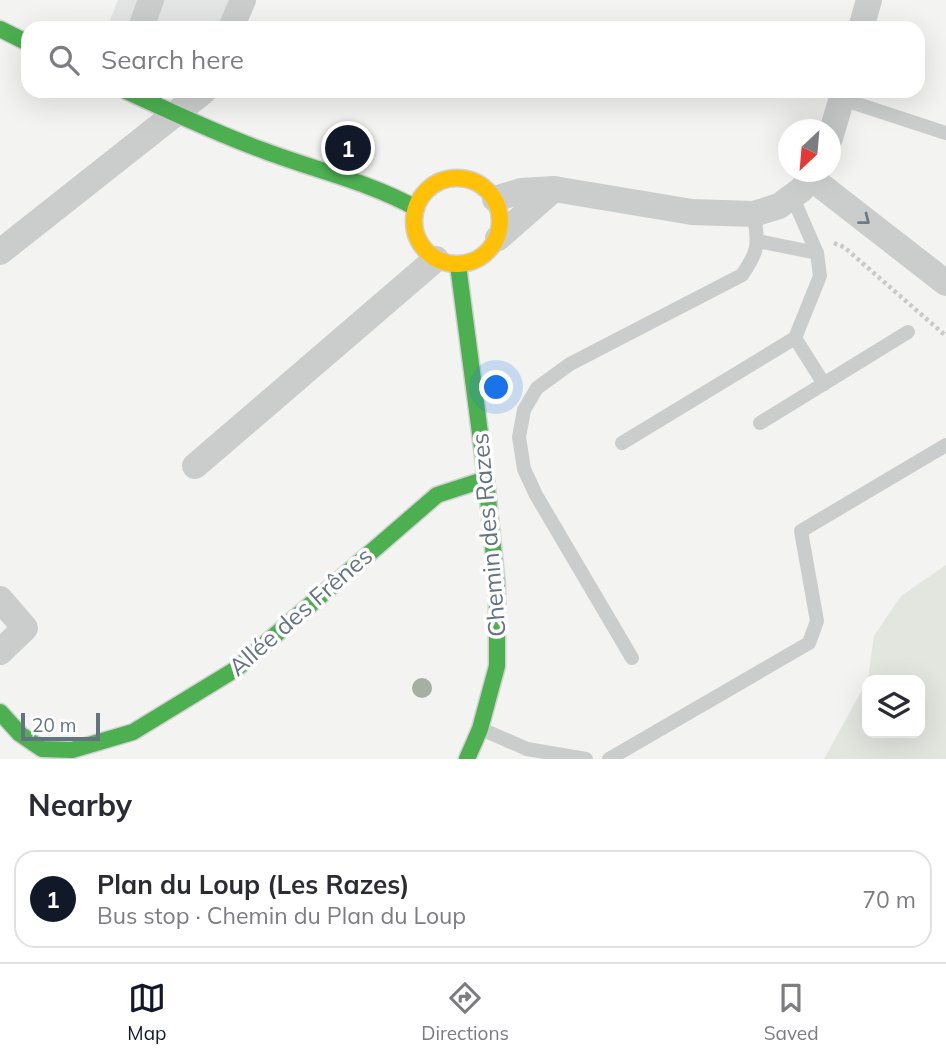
<!DOCTYPE html>
<meta charset="utf-8">
<style>
body{margin:0;font-family:Mulish,sans-serif;background:#f7f7f7;color:#2b2b33}
.controls{position:absolute;right:21px;bottom:21px;display:grid;overflow:hidden;border-radius:14px;box-shadow:0 7px 28px #0002}
.controls button{width:63px;height:63px;display:grid;place-items:center;padding:0;border:0;border-bottom:2px solid #e1e1e2;background:#fff;color:#2b2b33;font:35px sans-serif}
.compass{position:absolute;left:778px;top:119px;width:63px;height:63px;border-radius:50%;background:#fff;box-shadow:0 7px 28px #0002;rotate:206deg}
.scale{position:absolute;left:21px;bottom:18px;width:79px;box-sizing:border-box;padding-left:7px;border:4px solid #647380;border-top:0;font-size:19px;line-height:24px;white-space:nowrap;color:#647380;-webkit-text-stroke:5px #fff;paint-order:stroke}
.you{position:absolute;left:497px;top:388px;width:24px;height:24px;margin:-18px;border:5px solid #fff;border-radius:50%;background:#1a73e8;box-shadow:0 0 0 10px #1a73e833}
.badge{display:grid;place-items:center;width:46px;height:46px;border-radius:50%;background:#111827;color:#fff;font-size:23px;font-weight:700}
.pin{position:absolute;translate:-50% -50%;border:4px solid #fff;box-shadow:0 2px 7px #0006}
.list{margin:0;padding:0;list-style:none}
h2{display:flex;justify-content:space-between;align-items:center;height:91px;margin:0;padding:0 28px;font-size:30px}
h2 small{font-size:23px;font-weight:400;color:#7c7c81}
.list li{display:grid;grid-template-columns:46px 1fr auto;gap:21px;align-items:center;box-sizing:border-box;height:98px;margin:0 14px 14px;padding:0 14px;border:2px solid #e1e1e2;border-radius:21px}
.list b{display:block;font-size:26px;white-space:nowrap}
.list p{margin:0;font-size:23px;white-space:nowrap;color:#7c7c81}
.list em{font-size:23px;font-style:normal;color:#7c7c81}
.icon{flex:none;width:38px;height:38px;fill:none;stroke:currentColor;stroke-width:2;stroke-linecap:round;stroke-linejoin:round}
.map{position:relative;flex:none;width:946px;height:759px;overflow:hidden}
.search{position:absolute;background:#fff;box-shadow:0 7px 28px #0002;left:21px;right:21px;top:21px;height:77px;display:flex;align-items:center;gap:18px;box-sizing:border-box;padding:0 24px;border-radius:21px;color:#7c7c81;font-size:26px}
.sheet{height:203px;background:#fff}
nav{display:flex;justify-content:space-around;align-items:center;box-sizing:border-box;height:98px;border-top:2px solid #e1e1e2;background:#fff;font-size:19px;color:#7c7c81}
nav a{display:grid;justify-items:center;gap:4px}
nav .on{color:#111827}
.map>svg:first-child{display:block}
.built{fill:#e3e5e4}
.green{fill:#e2e6df}
.lines{fill:none;stroke-linecap:round;stroke-linejoin:round}
.fast-casing{stroke:#d0d1d0;stroke-width:19}
.slow-casing{stroke:#d0d1d0;stroke-width:19}
.path{stroke:#c8c9c9;stroke-width:4.5;stroke-dasharray:3.5 3.5;stroke-linecap:butt}
.lane{stroke:#cbcccc;stroke-width:14}
.street{stroke:#cbcccc;stroke-width:26}
.fast{stroke:#4caf50;stroke-width:16}
.slow{stroke:#ffc107;stroke-width:16}
.tree{fill:#a5afa2}
.oneway{stroke:#6e7c88}
.labels{text-anchor:middle;dominant-baseline:central;stroke-width:7;stroke-linejoin:round;paint-order:stroke}
.street-label{font-size:24px;fill:#647380;stroke:#fff}
</style>
<div class="map">
<svg width="946" height="759" viewBox="0 0 946 759">
<rect width="100%" height="100%" fill="#f3f3f1"/>
<polygon class="built" points="118,0 238,0 227,28 107,28"/>
<polygon class="green" points="946,565 946,759 824,759 867,681 867,733 920,733 920,680 868,680 874,636 901,596"/>
<g class="lines">
<g class="fast-casing">
<g id="fast">
<polyline points="0,29 28,43"/>
<path d="M126,91C172,112 217,134 265,151C315,170 369,182 416,208"/>
<polyline points="458,265 486,479 497,586 497,666 480,729 467,759"/>
<polyline points="0,712 20,734 42,749 72,750 133,732 236,669 437,495 486,479"/>
</g>
</g>
<g class="slow-casing">
<circle id="slow" cx="457" cy="221" r="43"/>
</g>
<polyline class="path" points="834,243 844,247 946,336"/>
<g class="lane">
<polyline points="842,99 946,133"/>
<polyline points="758,241 817,253"/>
<polyline points="795,338 824,384"/>
<polyline points="760,423 908,332"/>
<polyline points="622,443 795,338 820,276 817,253 792,196"/>
<path d="M632,658L536,495L524,469L519,437L524,410L537,388L570,364L742,275C760,249 758,244 754,214"/>
<polyline points="481,729 527,749 586,759"/>
<polyline points="609,759 809,643 817,621 801,531 946,445"/>
</g>
<g class="street">
<polyline points="141,28 151,0"/>
<polyline points="231,28 243,0"/>
<polyline points="861,28 869,0"/>
<polyline points="830,138 844,91"/>
<polyline points="811,178 946,283"/>
<polyline points="495,199 521,191 554,189 692,212 754,214 779,206 801,190 816,172"/>
<polyline points="498,238 554,189"/>
<polyline points="0,252 204,91"/>
<polyline points="195,466 436,259"/>
<polyline points="0,599 25,628 0,652"/>
</g>
<use href="#fast" class="fast"/>
<use href="#slow" class="slow"/>
</g>
<circle class="tree" cx="422" cy="688" r="10"/>
<defs><path id="oneway-chevron" d="M-2-3.5L2.5 0L-2 3.5" fill="none" stroke-width="1.6" stroke-linecap="round" stroke-linejoin="round" transform="scale(1.75)"/></defs>
<use class="oneway" href="#oneway-chevron" transform="translate(865 220) rotate(38)"/>
<g class="labels">
<g class="street-label">
<text transform="translate(488 535) rotate(-95)">Chemin des Razes</text>
<text transform="translate(300 611) rotate(-41)">Allée des Frênes</text>
</g>
</g>
</svg>
<div class="controls">
<button><svg class="icon" aria-label="layers" viewBox="0 0 24 24"><path d="M12 4l9 5-9 5-9-5zM3 14l9 5 9-5"/></svg></button>
</div>
<svg class="compass" viewBox="-18 -18 36 36"><path d="M0-13l5 13h-10z" fill="#e53935"/><path d="M0 13l5-13h-10z" fill="#7c7c81"/></svg>
<div class="scale">20 m</div>
<div class="you"></div>
<div class="pin badge" style="left:348px;top:148px">1</div>
<div class="search"><svg class="icon" aria-label="search" viewBox="0 0 24 24"><circle cx="10" cy="10" r="6"/><path d="M15 15l6 6"/></svg>Search here</div>
</div>
<section class="sheet">
<h2>Nearby<small></small></h2>
<ul class="list">
<li><span class="badge">1</span><div><b>Plan du Loup (Les Razes)</b><p>Bus stop · Chemin du Plan du Loup</p></div><em>70 m</em></li>
</ul>
</section>
<nav>
<a class="on"><svg class="icon" aria-label="map" viewBox="0 0 24 24"><path d="M3 6l6-2 6 2 6-2v14l-6 2-6-2-6 2zM9 4v14M15 6v14"/></svg>Map</a>
<a><svg class="icon" aria-label="directions" viewBox="0 0 24 24"><path d="M12 3l9 9-9 9-9-9zM9 14v-3h6M13 9l2 2-2 2"/></svg>Directions</a>
<a><svg class="icon" aria-label="saved" viewBox="0 0 24 24"><path d="M7 4h10v16l-5-4-5 4z"/></svg>Saved</a>
</nav>
